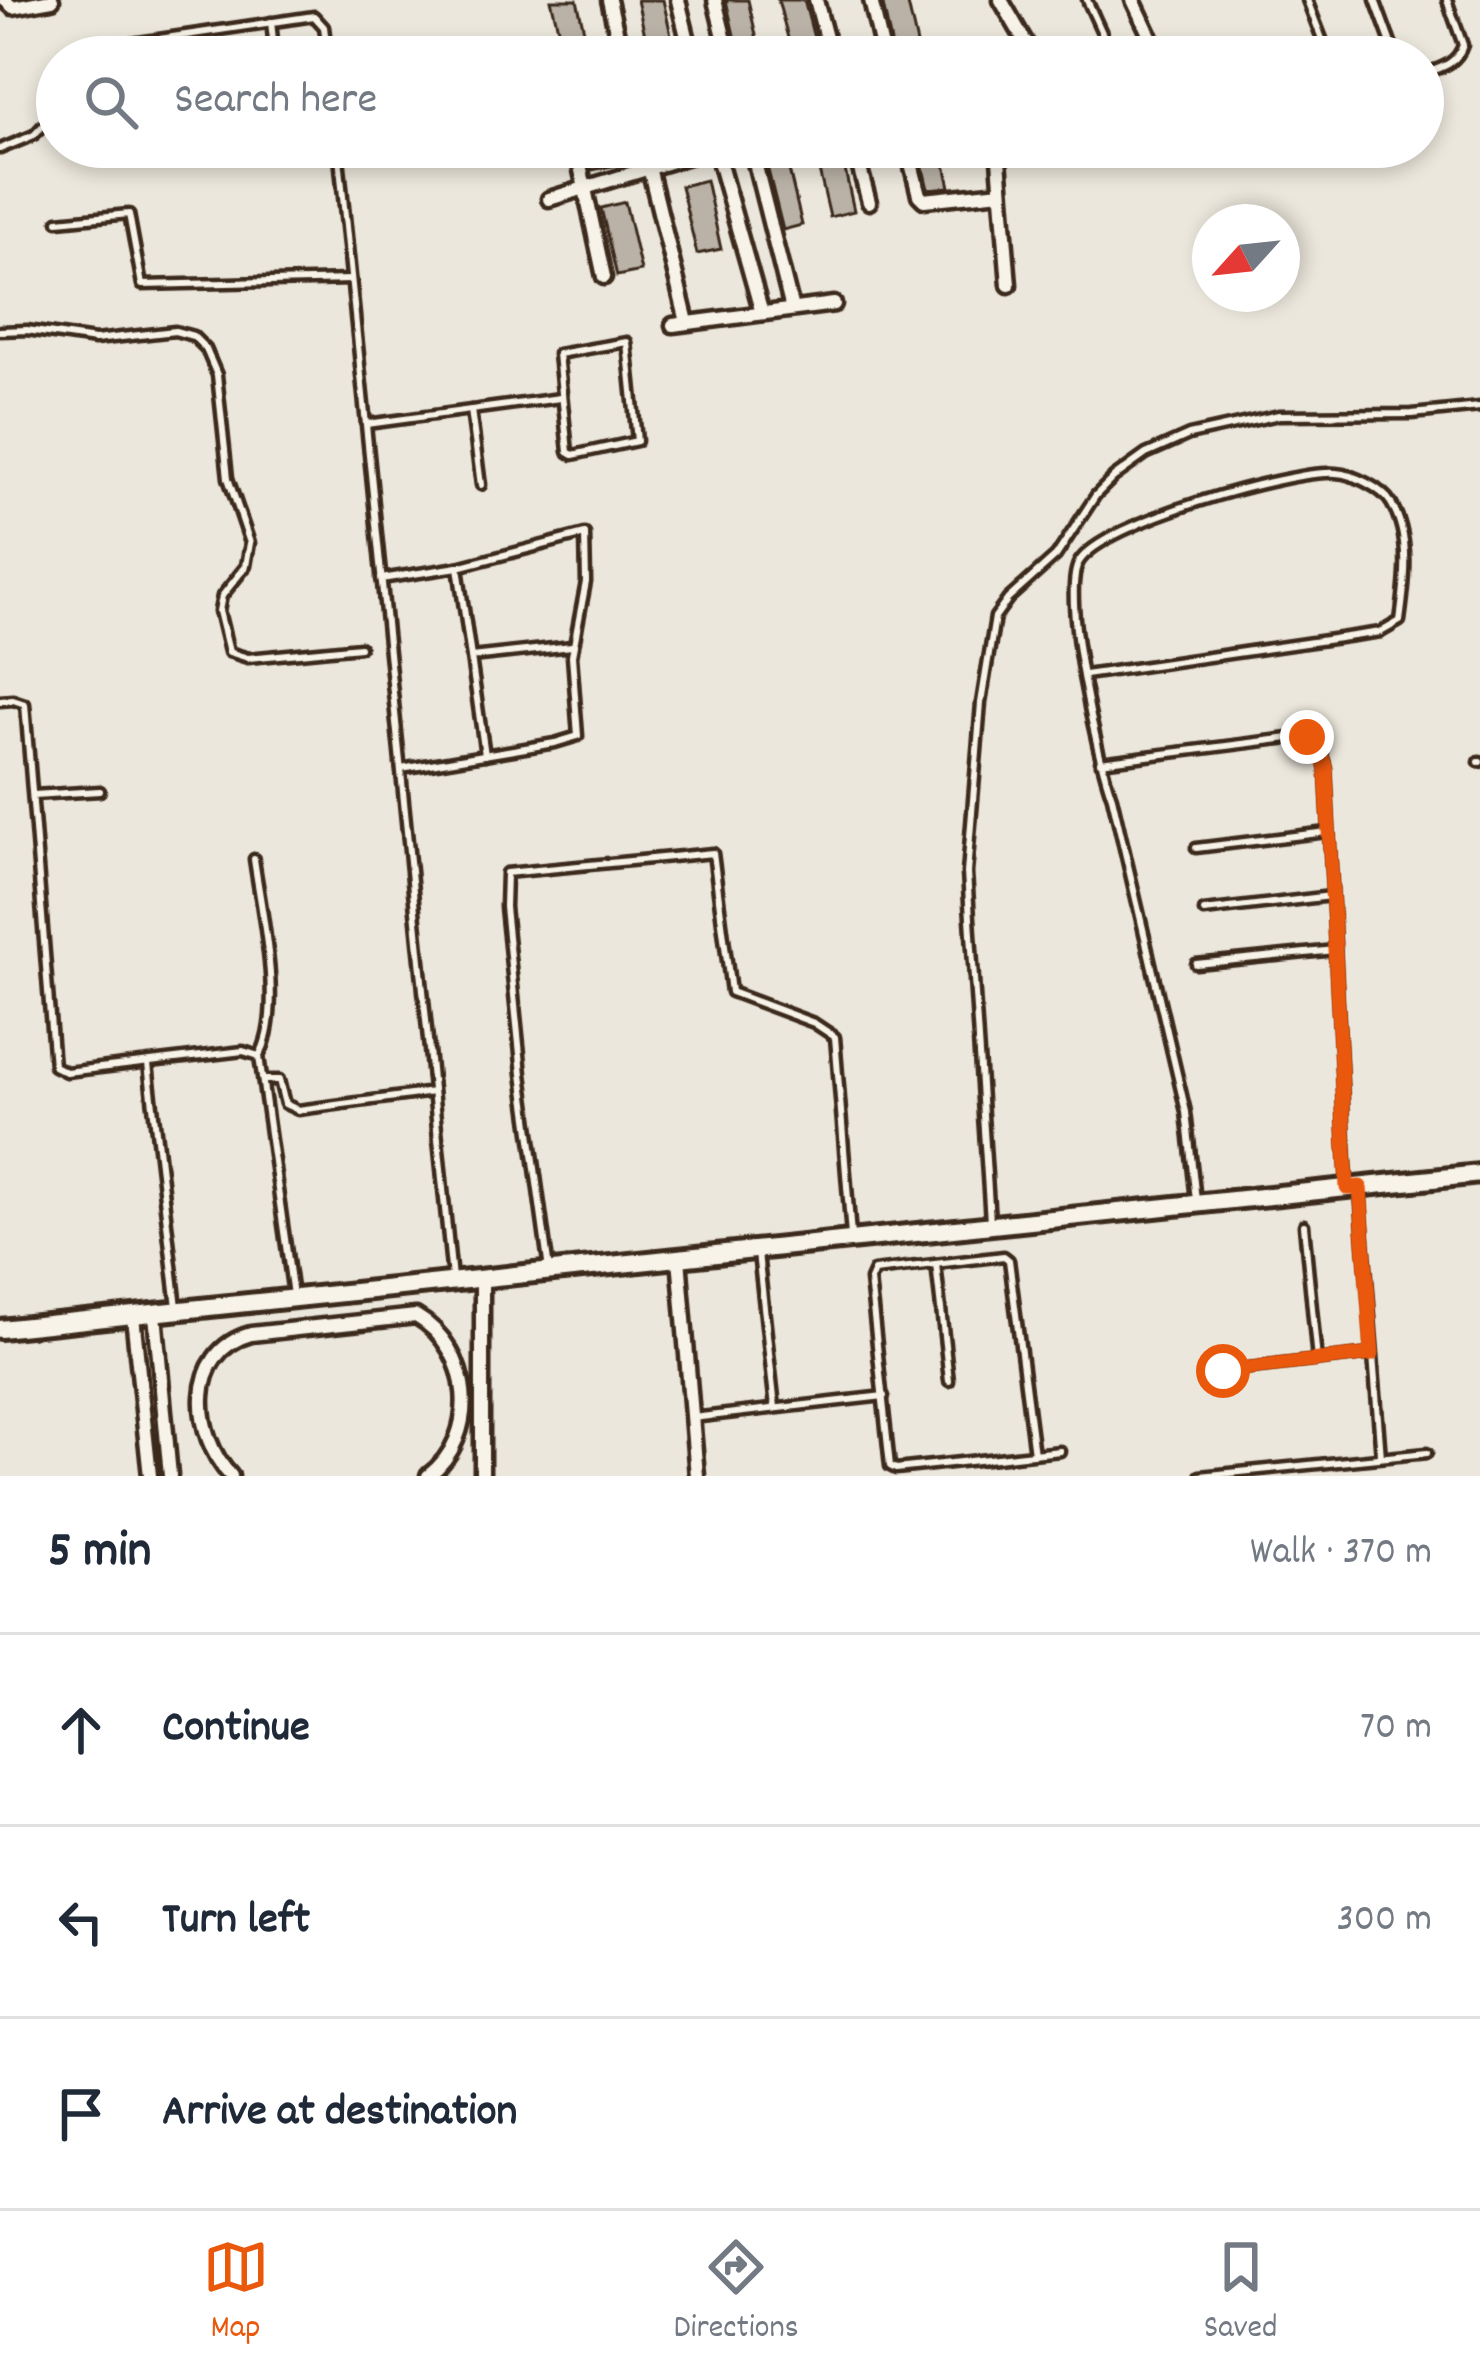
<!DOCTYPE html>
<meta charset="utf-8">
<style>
body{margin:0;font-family:Dekko,sans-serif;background:#f6f6f7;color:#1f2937}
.compass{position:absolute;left:1192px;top:204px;width:108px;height:108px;border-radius:50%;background:#fff;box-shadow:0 6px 18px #0003;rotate:243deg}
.stop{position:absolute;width:36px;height:36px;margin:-27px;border:9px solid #ea580c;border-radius:50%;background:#fff}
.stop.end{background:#ea580c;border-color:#fff;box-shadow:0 3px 12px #0008}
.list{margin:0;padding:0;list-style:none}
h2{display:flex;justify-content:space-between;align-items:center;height:156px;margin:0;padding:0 48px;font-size:51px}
h2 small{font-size:39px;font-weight:400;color:#747a83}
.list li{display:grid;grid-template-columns:78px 1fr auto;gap:36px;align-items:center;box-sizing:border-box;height:192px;padding:0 48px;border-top:3px solid #e0e1e3}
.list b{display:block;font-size:45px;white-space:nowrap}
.list em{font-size:39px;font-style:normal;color:#747a83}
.icon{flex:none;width:66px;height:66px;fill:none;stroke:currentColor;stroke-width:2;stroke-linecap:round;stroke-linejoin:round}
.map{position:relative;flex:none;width:1480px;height:1476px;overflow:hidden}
.search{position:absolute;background:#fff;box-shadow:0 6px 18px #0003;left:36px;right:36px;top:36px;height:132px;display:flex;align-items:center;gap:30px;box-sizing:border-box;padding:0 42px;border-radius:66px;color:#747a83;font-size:45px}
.sheet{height:732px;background:#fff}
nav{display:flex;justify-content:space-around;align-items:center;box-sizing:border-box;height:168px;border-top:3px solid #e0e1e3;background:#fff;font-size:33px;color:#747a83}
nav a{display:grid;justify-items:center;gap:6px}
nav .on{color:#ea580c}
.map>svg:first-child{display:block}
.building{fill:#bab2a7;stroke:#3b2a1e;stroke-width:3}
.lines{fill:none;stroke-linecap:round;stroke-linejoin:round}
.lane-casing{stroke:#3b2a1e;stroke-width:15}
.street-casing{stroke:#3b2a1e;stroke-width:21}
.secondary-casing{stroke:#3b2a1e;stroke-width:26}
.lane{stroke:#f7f3e8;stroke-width:6}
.street{stroke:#f7f3e8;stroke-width:12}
.secondary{stroke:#f7f3e8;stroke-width:16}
.route{stroke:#ea580c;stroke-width:15}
</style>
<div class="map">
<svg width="1480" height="1476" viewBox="0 0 1480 1476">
<rect width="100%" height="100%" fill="#ece7dc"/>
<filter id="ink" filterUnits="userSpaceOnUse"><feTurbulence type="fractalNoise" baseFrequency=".00833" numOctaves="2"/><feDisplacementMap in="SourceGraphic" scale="24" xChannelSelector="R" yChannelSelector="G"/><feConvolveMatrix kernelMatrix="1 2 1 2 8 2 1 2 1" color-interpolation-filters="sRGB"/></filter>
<g filter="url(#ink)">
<g class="building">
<polygon points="551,0 577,0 590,57 565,57"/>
<polygon points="637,0 663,0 676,57 650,57"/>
<polygon points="726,0 748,0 761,57 739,57"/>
<polygon points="778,0 804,0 819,57 793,57"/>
<polygon points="882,0 907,0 920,57 894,57"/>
<polygon points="587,147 612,147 617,165 592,170"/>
<polygon points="821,147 840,147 854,211 830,217 814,149"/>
<polygon points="918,147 941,147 950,187 928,189"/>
<polygon points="786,157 802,225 783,230 766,162"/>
<polygon points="706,180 721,249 697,254 681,186"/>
<polygon points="625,202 641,271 617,276 601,208"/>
</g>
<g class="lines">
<g class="lane-casing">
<g id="lane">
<polyline points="1087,0 1113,57"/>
<polyline points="1307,0 1329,57"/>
<polyline points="1375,0 1396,57"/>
<polyline points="271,22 275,57"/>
<polyline points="104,57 125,44 314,16 324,27 328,57"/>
<path d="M1423,74C1441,68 1457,64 1463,45L1447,0"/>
<polyline points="338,147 452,1278"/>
<polyline points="0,149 34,135 57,111"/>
<polyline points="58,221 129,214 142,285 351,280"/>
<polyline points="0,331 27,330 95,340 175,331 193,336 206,349 217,375 228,478 250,543 246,566 222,596 219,611 229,652 248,658 360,647"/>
<polygon points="627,342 637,441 573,455 568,452 558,354"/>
<polyline points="471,410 481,485"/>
<polyline points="367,424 560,398"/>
<polyline points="458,567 485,755"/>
<polyline points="381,579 458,567 585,534 586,582 572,656 578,736 555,743 401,769"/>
<polyline points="471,657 572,646"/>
<path d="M1085,675L1381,632L1400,621C1405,584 1412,537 1391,503C1382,488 1353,474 1336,473C1289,470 1102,523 1079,562C1060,594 1098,759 1112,797L1186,1112L1196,1200"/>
<polyline points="0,701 13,700 25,704 54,1066 66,1072 243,1051 259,1056 293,1295"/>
<path d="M1100,762L1297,737C1318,737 1322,751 1326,769L1347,1184"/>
<polyline points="1479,762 1480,762"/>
<polyline points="33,795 100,791"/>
<polyline points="1196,848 1327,832"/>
<path d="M254,859C261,910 285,1012 259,1056"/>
<polyline points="1204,911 1331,896"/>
<polyline points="1196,964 1335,950"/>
<polyline points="148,1064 177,1307"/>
<polyline points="265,1080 279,1080 285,1104 298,1110 433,1092"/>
<polyline points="1360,1190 1381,1457"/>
<polyline points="990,1221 967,873 981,703 995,617 1008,599 1056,556 1096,495 1114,477 1146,454 1189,435 1279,415 1412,414 1480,407"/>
<polyline points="1304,1225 1317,1360"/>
<polyline points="758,1253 775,1407"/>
<polyline points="936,1264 949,1381"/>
<polyline points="549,1270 522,1074 505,907 506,873 713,853 731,992 814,1023 835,1037 851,1236"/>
<polyline points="1223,1371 1372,1354"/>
<polyline points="692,1418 884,1396"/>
<polyline points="1034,1454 1009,1260 1004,1256 874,1271 870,1280 890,1466 896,1469 1060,1451"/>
<polyline points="1200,1476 1427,1453"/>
</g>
</g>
<g class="street-casing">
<g id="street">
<polyline points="5,0 13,7 52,0"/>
<polyline points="609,0 622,57"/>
<polyline points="678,0 692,57"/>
<polyline points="715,0 729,57"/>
<polyline points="816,0 831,57"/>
<polyline points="871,0 884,57"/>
<polyline points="1001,0 1034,57"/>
<polyline points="1133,0 1160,57"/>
<polyline points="576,147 604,277"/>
<polyline points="644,147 687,322"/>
<polyline points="715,147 762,313"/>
<polyline points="751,147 792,309"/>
<polyline points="854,147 869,202"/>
<polyline points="907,147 919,195 924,200 1001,192"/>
<polyline points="998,147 1009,285"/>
<polyline points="549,199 718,147"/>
<polyline points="673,325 834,304"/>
<polyline points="679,1258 697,1476"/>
<polyline points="155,1314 170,1476"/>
<polyline points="133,1316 150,1476"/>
<path d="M231,1476C193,1436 185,1352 251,1334L416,1316C473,1349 481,1436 428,1476"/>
<polyline points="482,1476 482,1279"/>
</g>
</g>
<g class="secondary-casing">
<polyline id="secondary" points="0,1329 1480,1174"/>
</g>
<use href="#lane" class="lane"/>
<use href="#street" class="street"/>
<use href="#secondary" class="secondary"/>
</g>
</g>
<g class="lines" filter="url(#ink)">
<polyline class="route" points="1223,1371 1372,1354 1360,1187 1347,1188 1326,769 1319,747 1307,737"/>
</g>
</svg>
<svg class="compass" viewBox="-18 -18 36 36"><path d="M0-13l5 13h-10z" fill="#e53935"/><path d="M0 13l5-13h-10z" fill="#747a83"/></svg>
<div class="stop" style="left:1223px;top:1371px"></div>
<div class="stop end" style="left:1307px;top:737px"></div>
<div class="search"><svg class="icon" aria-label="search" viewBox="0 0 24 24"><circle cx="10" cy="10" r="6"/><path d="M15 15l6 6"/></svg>Search here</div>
</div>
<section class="sheet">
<h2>5 min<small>Walk · 370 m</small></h2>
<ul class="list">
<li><svg class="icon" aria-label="ahead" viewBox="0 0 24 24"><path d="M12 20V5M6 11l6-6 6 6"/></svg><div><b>Continue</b></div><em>70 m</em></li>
<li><svg class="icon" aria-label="left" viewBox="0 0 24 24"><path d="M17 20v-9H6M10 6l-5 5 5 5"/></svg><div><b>Turn left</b></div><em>300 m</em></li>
<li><svg class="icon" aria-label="arrive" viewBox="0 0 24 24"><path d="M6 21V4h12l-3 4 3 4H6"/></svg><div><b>Arrive at destination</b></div></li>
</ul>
</section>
<nav>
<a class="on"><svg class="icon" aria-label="map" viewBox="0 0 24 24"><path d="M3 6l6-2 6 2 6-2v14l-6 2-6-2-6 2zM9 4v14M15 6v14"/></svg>Map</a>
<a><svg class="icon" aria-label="directions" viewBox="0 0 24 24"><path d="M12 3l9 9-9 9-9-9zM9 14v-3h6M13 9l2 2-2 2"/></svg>Directions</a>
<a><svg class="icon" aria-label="saved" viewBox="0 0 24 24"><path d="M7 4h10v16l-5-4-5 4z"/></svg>Saved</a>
</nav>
